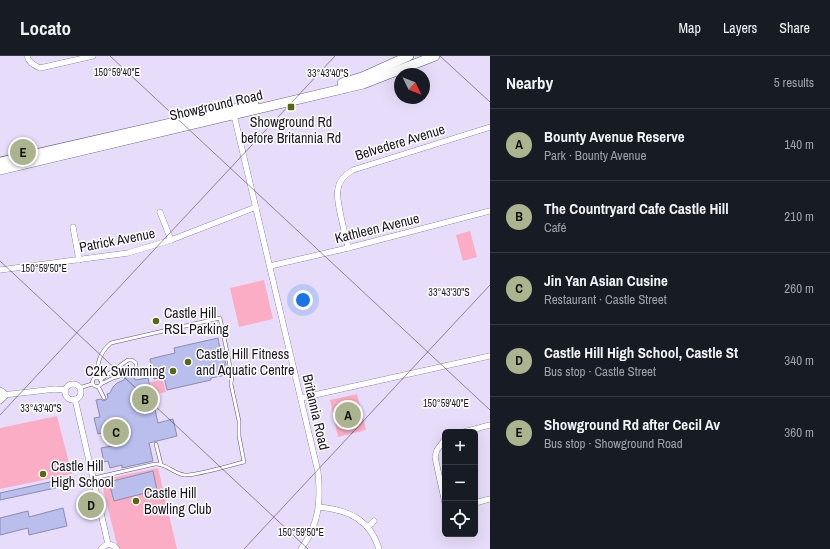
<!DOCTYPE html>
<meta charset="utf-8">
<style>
body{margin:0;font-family:"Archivo Narrow",sans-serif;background:#242831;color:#f1f3f6}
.controls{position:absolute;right:12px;bottom:12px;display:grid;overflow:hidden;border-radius:6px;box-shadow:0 4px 16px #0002}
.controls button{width:36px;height:36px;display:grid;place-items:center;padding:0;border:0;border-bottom:1px solid #363941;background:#171b24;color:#f1f3f6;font:20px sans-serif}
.compass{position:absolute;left:394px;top:12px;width:36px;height:36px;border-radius:50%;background:#171b24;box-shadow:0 4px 16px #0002;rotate:133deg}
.you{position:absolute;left:303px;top:244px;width:14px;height:14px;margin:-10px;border:3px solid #fff;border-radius:50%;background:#1a73e8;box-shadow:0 0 0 6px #1a73e833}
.badge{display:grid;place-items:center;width:26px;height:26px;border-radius:50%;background:#acb48f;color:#111;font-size:13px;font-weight:700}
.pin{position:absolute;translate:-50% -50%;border:2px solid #fff;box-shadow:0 1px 4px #0006}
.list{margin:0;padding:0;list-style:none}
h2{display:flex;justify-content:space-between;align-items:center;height:52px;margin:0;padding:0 16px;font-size:17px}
h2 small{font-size:13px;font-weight:400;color:#9ea1a6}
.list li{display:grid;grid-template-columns:26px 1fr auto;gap:12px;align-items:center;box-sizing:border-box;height:72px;padding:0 16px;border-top:1px solid #363941}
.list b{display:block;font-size:15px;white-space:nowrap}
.list p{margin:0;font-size:13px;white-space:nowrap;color:#9ea1a6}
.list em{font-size:13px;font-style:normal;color:#9ea1a6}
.icon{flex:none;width:22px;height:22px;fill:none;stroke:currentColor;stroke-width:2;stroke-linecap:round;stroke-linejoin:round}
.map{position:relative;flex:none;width:490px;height:493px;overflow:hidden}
header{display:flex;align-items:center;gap:24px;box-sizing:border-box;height:56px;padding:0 20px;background:#171b24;border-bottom:1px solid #363941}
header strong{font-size:19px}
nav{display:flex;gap:22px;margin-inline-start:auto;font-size:14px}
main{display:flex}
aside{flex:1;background:#171b24}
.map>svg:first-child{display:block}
.green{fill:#faadc4}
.building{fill:#b9beec;stroke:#8a8db0}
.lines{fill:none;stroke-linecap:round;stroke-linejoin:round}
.service-casing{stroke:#5f5574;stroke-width:4}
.minor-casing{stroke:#5f5574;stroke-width:6}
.tertiary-casing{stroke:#5f5574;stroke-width:8}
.primary-casing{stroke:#5f5574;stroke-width:10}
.service{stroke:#fff;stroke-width:3}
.minor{stroke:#fff;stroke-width:5.5}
.tertiary{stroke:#fff;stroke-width:7}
.primary{stroke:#fff;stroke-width:9}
.ticks{fill:none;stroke:#1a1622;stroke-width:1;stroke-opacity:0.45}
.poi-dot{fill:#586811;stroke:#fff;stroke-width:1.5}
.labels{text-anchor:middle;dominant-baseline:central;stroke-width:3;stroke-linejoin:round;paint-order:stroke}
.street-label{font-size:14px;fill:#1a1622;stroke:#fff}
.poi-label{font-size:14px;fill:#1a1622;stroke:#fff;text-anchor:start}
.ticks-label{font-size:10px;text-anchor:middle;fill:#1a1622;stroke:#fff;stroke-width:3;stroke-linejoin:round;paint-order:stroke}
</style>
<header>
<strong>Locato</strong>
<nav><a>Map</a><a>Layers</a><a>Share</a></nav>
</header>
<main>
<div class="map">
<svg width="490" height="493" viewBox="0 0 490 493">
<rect width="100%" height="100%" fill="#e7ddfb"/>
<g class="green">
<polygon points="470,175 477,201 463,205 456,179"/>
<polygon points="264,224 273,263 239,271 230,232"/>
<polygon points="161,324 163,325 166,336 153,339 150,326"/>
<polygon points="357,338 366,374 338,381 330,344"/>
<polygon points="57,360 72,418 0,433 0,372"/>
<polygon points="158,412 177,493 118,493 101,424"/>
</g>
<g class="building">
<polygon points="218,282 220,292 222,291 226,309 224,309 226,319 211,322 211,324 167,334 164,321 154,323 150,303 175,297 174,292"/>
<polygon points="131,311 130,316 133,319 135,324 148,322 158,367 173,363 177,380 149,387 153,405 122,412 122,409 110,412 108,405 104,406 101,392 117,389 114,374 98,378 94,362 100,361 96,344 101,343 103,345 106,344 108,341 107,338 110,337 113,331 117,327 124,324 126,319 122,316 121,313"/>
<polygon points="153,415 157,434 114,445 109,426"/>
<polygon points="72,421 74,428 0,444 0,437"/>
<polygon points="63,452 67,470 29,479 28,472 0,479 0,462 28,455 29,461"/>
</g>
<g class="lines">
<g class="service-casing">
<g id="service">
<circle cx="97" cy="326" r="4.5"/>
<polyline points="100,324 128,304 132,304 136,307 136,313 133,316"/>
<polyline points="101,328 113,322 123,319"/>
<polyline points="98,330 104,342"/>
<polyline points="79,332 92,328"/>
<polyline points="156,388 161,408"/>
<path d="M94,422L155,408C165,407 173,417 184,419C196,420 231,409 244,406L239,380V365L231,328L232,320L220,262L111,287C99,297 97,308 97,322"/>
</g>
</g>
<g class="minor-casing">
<g id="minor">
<path d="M27,0C29,7 34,9 40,12L93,0"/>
<path d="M234,59L318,416C321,446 319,468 301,493"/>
<polyline points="160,156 171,184"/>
<polyline points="73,171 79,204"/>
<path d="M348,192C346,179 335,144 338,133C339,124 346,118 353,114L490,71"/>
<polyline points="270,210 348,192 490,155"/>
<polyline points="0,214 128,197 171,184 256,151"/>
<circle cx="73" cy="336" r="8"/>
<polyline points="3,339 55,333 65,334"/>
<polyline points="301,342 490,300"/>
<polyline points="75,343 108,488"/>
<polyline points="464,376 490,369"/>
<polyline points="445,383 437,394 435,401 445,447"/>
<polyline points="475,447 490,443"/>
<path d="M319,451C348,454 370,463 379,493"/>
<polyline points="368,471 374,465"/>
<path d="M101,493C106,487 112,487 117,493"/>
</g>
</g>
<g class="tertiary-casing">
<polyline id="tertiary" points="0,335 3,337 4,340 0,344"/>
</g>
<g class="primary-casing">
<g id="primary">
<polyline points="342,27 362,21 409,0"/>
<polyline points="0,106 254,48"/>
<polyline points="0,114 363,28 435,0"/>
</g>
</g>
<use href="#service" class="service"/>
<use href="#minor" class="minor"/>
<use href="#tertiary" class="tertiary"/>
<use href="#primary" class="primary"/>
</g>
<path class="ticks" d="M110,0L490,354M440,0L490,46M0,205L308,493M0,359L335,0M244,493L490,229"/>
<g class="poi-dot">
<rect x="287" y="47" width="8" height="8" rx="2"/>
<circle cx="156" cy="265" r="4"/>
<circle cx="188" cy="306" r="4"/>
<circle cx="173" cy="315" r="4"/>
<circle cx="43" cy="418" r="4"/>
<circle cx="136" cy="445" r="4"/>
</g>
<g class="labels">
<g class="street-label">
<text transform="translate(216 49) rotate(-13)">Showground Road</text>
<text transform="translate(400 86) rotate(-17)">Belvedere Avenue</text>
<text transform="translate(377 172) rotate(-14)">Kathleen Avenue</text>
<text transform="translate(117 184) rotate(-11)">Patrick Avenue</text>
<text transform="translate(316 356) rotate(77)">Britannia Road</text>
</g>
<g class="poi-label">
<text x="291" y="66" text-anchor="middle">Showground Rd<tspan x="291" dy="16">before Britannia Rd</tspan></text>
<text x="164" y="257">Castle Hill<tspan x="164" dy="16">RSL Parking</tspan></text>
<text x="196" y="298">Castle Hill Fitness<tspan x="196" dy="16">and Aquatic Centre</tspan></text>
<text x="165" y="315" text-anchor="end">C2K Swimming</text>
<text x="51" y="410">Castle Hill<tspan x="51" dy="16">High School</tspan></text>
<text x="144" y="437">Castle Hill<tspan x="144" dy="16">Bowling Club</tspan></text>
</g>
</g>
<g class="ticks-label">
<text x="117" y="20">150°59'40"E</text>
<text x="328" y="21">33°43'40"S</text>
<text x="44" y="216">150°59'50"E</text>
<text x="449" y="240">33°43'30"S</text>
<text x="446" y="351">150°59'40"E</text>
<text x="41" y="356">33°43'40"S</text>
<text x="301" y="480">150°59'50"E</text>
</g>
</svg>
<div class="controls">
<button>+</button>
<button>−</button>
<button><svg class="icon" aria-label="locate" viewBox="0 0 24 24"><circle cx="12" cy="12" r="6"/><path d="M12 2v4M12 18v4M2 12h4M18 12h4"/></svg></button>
</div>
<svg class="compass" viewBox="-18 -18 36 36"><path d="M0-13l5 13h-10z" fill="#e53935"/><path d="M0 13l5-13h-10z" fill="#9ea1a6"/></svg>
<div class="you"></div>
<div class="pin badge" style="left:348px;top:359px">A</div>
<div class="pin badge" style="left:145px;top:343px">B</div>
<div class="pin badge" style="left:116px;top:376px">C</div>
<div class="pin badge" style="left:91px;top:449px">D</div>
<div class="pin badge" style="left:23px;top:96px">E</div>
</div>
<aside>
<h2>Nearby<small>5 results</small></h2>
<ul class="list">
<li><span class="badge">A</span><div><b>Bounty Avenue Reserve</b><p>Park · Bounty Avenue</p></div><em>140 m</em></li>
<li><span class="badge">B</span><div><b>The Countryard Cafe Castle Hill</b><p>Café</p></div><em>210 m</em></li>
<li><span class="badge">C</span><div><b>Jin Yan Asian Cusine</b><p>Restaurant · Castle Street</p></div><em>260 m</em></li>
<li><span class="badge">D</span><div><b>Castle Hill High School, Castle St</b><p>Bus stop · Castle Street</p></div><em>340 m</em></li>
<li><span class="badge">E</span><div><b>Showground Rd after Cecil Av</b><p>Bus stop · Showground Road</p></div><em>360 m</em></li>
</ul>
</aside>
</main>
